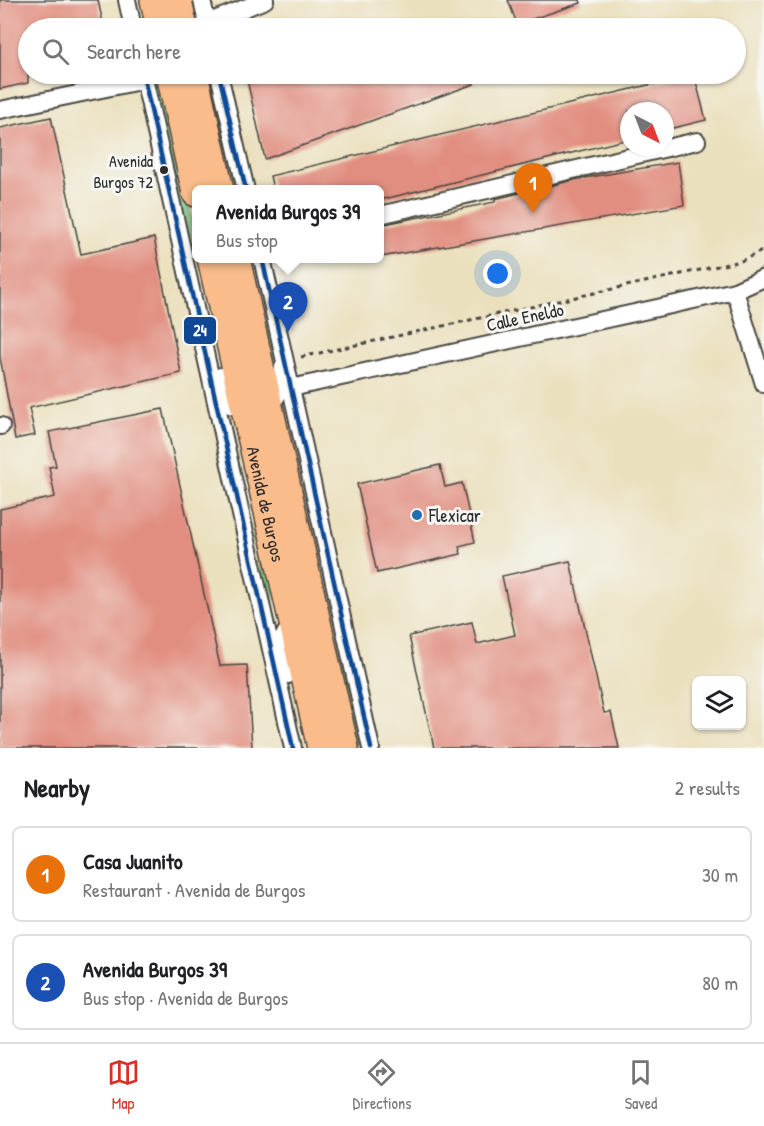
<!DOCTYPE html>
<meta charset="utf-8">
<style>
body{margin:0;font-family:"Patrick Hand",sans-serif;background:#f6f6f6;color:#202124}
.controls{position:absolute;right:18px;bottom:18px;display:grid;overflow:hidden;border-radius:9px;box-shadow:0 2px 4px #0004}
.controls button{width:54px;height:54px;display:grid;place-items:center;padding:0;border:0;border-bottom:2px solid #e0e0e0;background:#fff;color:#202124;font:30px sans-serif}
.compass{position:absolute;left:620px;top:102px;width:54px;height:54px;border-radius:50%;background:#fff;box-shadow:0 2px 4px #0004;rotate:138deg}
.you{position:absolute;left:498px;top:274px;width:21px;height:21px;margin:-15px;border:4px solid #fff;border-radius:50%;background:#1a73e8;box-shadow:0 0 0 9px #1a73e833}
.badge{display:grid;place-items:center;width:39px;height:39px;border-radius:50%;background:#d93025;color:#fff;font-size:20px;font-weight:700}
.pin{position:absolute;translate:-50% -50px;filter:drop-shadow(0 2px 3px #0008)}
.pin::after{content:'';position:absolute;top:32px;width:21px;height:18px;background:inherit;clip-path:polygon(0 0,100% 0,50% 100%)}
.popup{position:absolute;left:192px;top:185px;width:192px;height:78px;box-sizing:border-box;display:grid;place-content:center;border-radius:9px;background:#fff;filter:drop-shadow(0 2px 4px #0005);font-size:20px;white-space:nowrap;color:#757577}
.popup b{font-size:22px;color:#202124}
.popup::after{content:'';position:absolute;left:50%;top:100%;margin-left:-12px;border:12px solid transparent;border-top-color:#fff}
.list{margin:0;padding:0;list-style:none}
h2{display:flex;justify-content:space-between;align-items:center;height:78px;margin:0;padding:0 24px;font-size:26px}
h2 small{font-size:20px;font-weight:400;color:#757577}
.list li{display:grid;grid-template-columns:39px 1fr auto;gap:18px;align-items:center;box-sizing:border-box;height:96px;margin:0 12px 12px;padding:0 12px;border:2px solid #e0e0e0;border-radius:9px}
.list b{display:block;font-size:22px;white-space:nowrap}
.list p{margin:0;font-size:20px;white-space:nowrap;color:#757577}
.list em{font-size:20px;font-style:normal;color:#757577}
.icon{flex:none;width:33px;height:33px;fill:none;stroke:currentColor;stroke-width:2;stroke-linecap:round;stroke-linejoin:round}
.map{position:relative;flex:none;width:764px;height:748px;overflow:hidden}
.search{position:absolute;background:#fff;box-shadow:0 2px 4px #0004;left:18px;right:18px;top:18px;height:66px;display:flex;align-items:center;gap:15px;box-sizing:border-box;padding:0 21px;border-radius:33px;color:#757577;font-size:22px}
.sheet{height:294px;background:#fff}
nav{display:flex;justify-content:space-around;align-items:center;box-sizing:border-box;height:84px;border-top:2px solid #e0e0e0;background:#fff;font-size:16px;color:#757577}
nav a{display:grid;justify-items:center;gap:3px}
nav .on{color:#d93025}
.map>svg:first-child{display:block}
.green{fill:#7fc986;stroke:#557a58;stroke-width:1.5}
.building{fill:#e18d7f}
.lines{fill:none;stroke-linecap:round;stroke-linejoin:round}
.minor-casing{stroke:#484641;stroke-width:20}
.trunk-casing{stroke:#484641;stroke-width:30}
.path{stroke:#484641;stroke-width:3;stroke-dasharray:4.5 4.5;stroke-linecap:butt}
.minor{stroke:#fff;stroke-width:16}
.trunk{stroke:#fabc8b;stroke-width:27}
.bus-1-casing{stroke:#f6f6f2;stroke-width:9}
.bus-1{stroke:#0f4895;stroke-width:4.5}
.bus-dot{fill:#2b2b2b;stroke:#f6f6f2;stroke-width:2}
.poi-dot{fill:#1f6fb2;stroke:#f6f6f2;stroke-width:2}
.labels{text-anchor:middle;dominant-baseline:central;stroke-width:6;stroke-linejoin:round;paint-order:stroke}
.bus-label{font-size:16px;fill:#2b2b2b;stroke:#f6f6f2;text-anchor:end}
.street-label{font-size:18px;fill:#2b2b2b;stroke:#f6f6f2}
.poi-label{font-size:18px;fill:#2b2b2b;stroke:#f6f6f2;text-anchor:start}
.line-badge{stroke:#f6f6f2;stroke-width:2}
.badge-label{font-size:16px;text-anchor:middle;font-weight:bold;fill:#fff}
</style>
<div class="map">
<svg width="764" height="748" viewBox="0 0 764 748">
<rect width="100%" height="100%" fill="#f6f6f2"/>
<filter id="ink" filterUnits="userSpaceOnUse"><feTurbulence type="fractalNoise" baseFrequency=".0167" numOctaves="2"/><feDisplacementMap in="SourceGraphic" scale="12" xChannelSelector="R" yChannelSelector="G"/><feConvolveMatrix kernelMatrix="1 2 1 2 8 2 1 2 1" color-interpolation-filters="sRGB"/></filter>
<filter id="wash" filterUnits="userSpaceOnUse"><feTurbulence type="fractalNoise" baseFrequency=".008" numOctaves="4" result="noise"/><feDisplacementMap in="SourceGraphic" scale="24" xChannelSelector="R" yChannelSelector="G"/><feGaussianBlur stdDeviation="1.35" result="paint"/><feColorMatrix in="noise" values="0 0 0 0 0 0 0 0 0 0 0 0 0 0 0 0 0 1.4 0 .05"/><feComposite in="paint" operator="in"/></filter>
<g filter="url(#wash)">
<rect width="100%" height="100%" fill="#ebe0bd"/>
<g class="green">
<polygon points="150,74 161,74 196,239 196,250 182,214"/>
<polygon points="209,74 213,74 232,159 216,125 205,77"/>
<path d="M247,259C267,306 279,335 274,387Z"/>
<polygon points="256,505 275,588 271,610 252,539"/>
<polygon points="326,618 348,674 364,748 355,748"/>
</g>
<g id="blocks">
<g class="building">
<polygon points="0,0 98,0 104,28 28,28 28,83 0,89"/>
<polygon points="508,0 580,0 581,3 517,24"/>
<polygon points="265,74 470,74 474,84 265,159 247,80"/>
<polygon points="694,74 706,120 665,130 665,111 629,111 629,139 380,200 380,189 273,189 270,176"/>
<polygon points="51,117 81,254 154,238 181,373 29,408 35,435 15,439 0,357 0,128"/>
<polygon points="678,162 684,205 380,257 380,225 495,202 495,199 579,179"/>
<polygon points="163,409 220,666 247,665 252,748 0,748 0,509 55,497 49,467 56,466 49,432"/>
<polygon points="440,465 445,487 462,483 475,542 459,546 461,554 377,573 357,484"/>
<polygon points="570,561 604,713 611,712 619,748 434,748 409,636 472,622 477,644 515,635 502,576"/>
</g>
</g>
</g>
<g filter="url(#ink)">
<use href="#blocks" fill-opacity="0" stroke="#484641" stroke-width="1.5"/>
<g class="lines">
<g class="minor-casing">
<g id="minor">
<polyline points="127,0 133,28"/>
<polyline points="202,0 208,28"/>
<polyline points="207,23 265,0"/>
<polyline points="143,74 293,748"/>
<polyline points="219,74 246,190"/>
<polyline points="0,110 145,80"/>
<polyline points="380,215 697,141"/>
<polyline points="262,258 371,748"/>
<polyline points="735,291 764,384"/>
<path d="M221,376L230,405C246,411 273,411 279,391C282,384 282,375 283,367"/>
<polyline points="291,388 735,291 764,278"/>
<polyline points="0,426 1,426"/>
<polyline points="288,675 283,638 290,625"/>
</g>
</g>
<g class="trunk-casing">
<g id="trunk">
<polyline points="154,0 160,28"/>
<polyline points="178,0 184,28"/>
<polyline points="170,74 196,193"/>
<polyline points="194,74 220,190"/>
<path id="s1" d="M211,258L321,748"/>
<polyline points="236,258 345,748"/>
</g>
</g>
<polyline class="path" points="301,357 741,261 764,250"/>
<use href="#minor" class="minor"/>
<use href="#trunk" class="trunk"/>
<g class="bus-1-casing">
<g id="bus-1">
<polyline points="143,74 293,748"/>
<polyline points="219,74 246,190"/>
<polyline points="262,258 371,748"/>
</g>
</g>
<use href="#bus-1" class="bus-1"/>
</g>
</g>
<circle class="bus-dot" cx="164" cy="170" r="5"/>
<circle class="poi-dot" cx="417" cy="515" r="6"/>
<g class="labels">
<g class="bus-label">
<text x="153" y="161">Avenida<tspan x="153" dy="21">Burgos 72</tspan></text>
</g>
<g class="street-label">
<text transform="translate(525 317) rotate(-12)">Calle Eneldo</text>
<text stroke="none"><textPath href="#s1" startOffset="252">Avenida de Burgos</textPath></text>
</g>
<g class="poi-label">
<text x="429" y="515">Flexicar</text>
</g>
</g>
<rect class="line-badge" x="183" y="316" width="34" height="29" rx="6" fill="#0f4895"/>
<g class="badge-label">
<text x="200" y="336">24</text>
</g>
</svg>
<div class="controls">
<button><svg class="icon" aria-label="layers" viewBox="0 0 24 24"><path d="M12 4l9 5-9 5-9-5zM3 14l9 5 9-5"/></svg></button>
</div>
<svg class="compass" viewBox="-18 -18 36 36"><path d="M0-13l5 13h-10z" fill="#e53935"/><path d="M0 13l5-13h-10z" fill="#757577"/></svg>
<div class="you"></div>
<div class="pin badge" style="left:533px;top:213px;background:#e8710a">1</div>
<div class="pin badge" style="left:288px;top:332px;background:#1a4fb4">2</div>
<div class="popup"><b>Avenida Burgos 39</b>Bus stop</div>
<div class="search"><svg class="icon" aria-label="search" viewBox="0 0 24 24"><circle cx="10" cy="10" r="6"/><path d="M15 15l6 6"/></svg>Search here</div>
</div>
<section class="sheet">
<h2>Nearby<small>2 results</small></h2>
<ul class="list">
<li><span class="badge" style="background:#e8710a">1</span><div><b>Casa Juanito</b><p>Restaurant · Avenida de Burgos</p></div><em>30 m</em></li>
<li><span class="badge" style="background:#1a4fb4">2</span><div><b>Avenida Burgos 39</b><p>Bus stop · Avenida de Burgos</p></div><em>80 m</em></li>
</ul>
</section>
<nav>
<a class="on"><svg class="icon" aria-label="map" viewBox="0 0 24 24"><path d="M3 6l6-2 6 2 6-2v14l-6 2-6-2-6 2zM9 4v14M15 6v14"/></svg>Map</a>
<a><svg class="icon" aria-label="directions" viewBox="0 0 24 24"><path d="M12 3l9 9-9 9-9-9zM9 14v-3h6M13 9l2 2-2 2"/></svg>Directions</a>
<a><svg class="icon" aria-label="saved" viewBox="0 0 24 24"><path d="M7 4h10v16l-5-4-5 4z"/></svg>Saved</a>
</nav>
